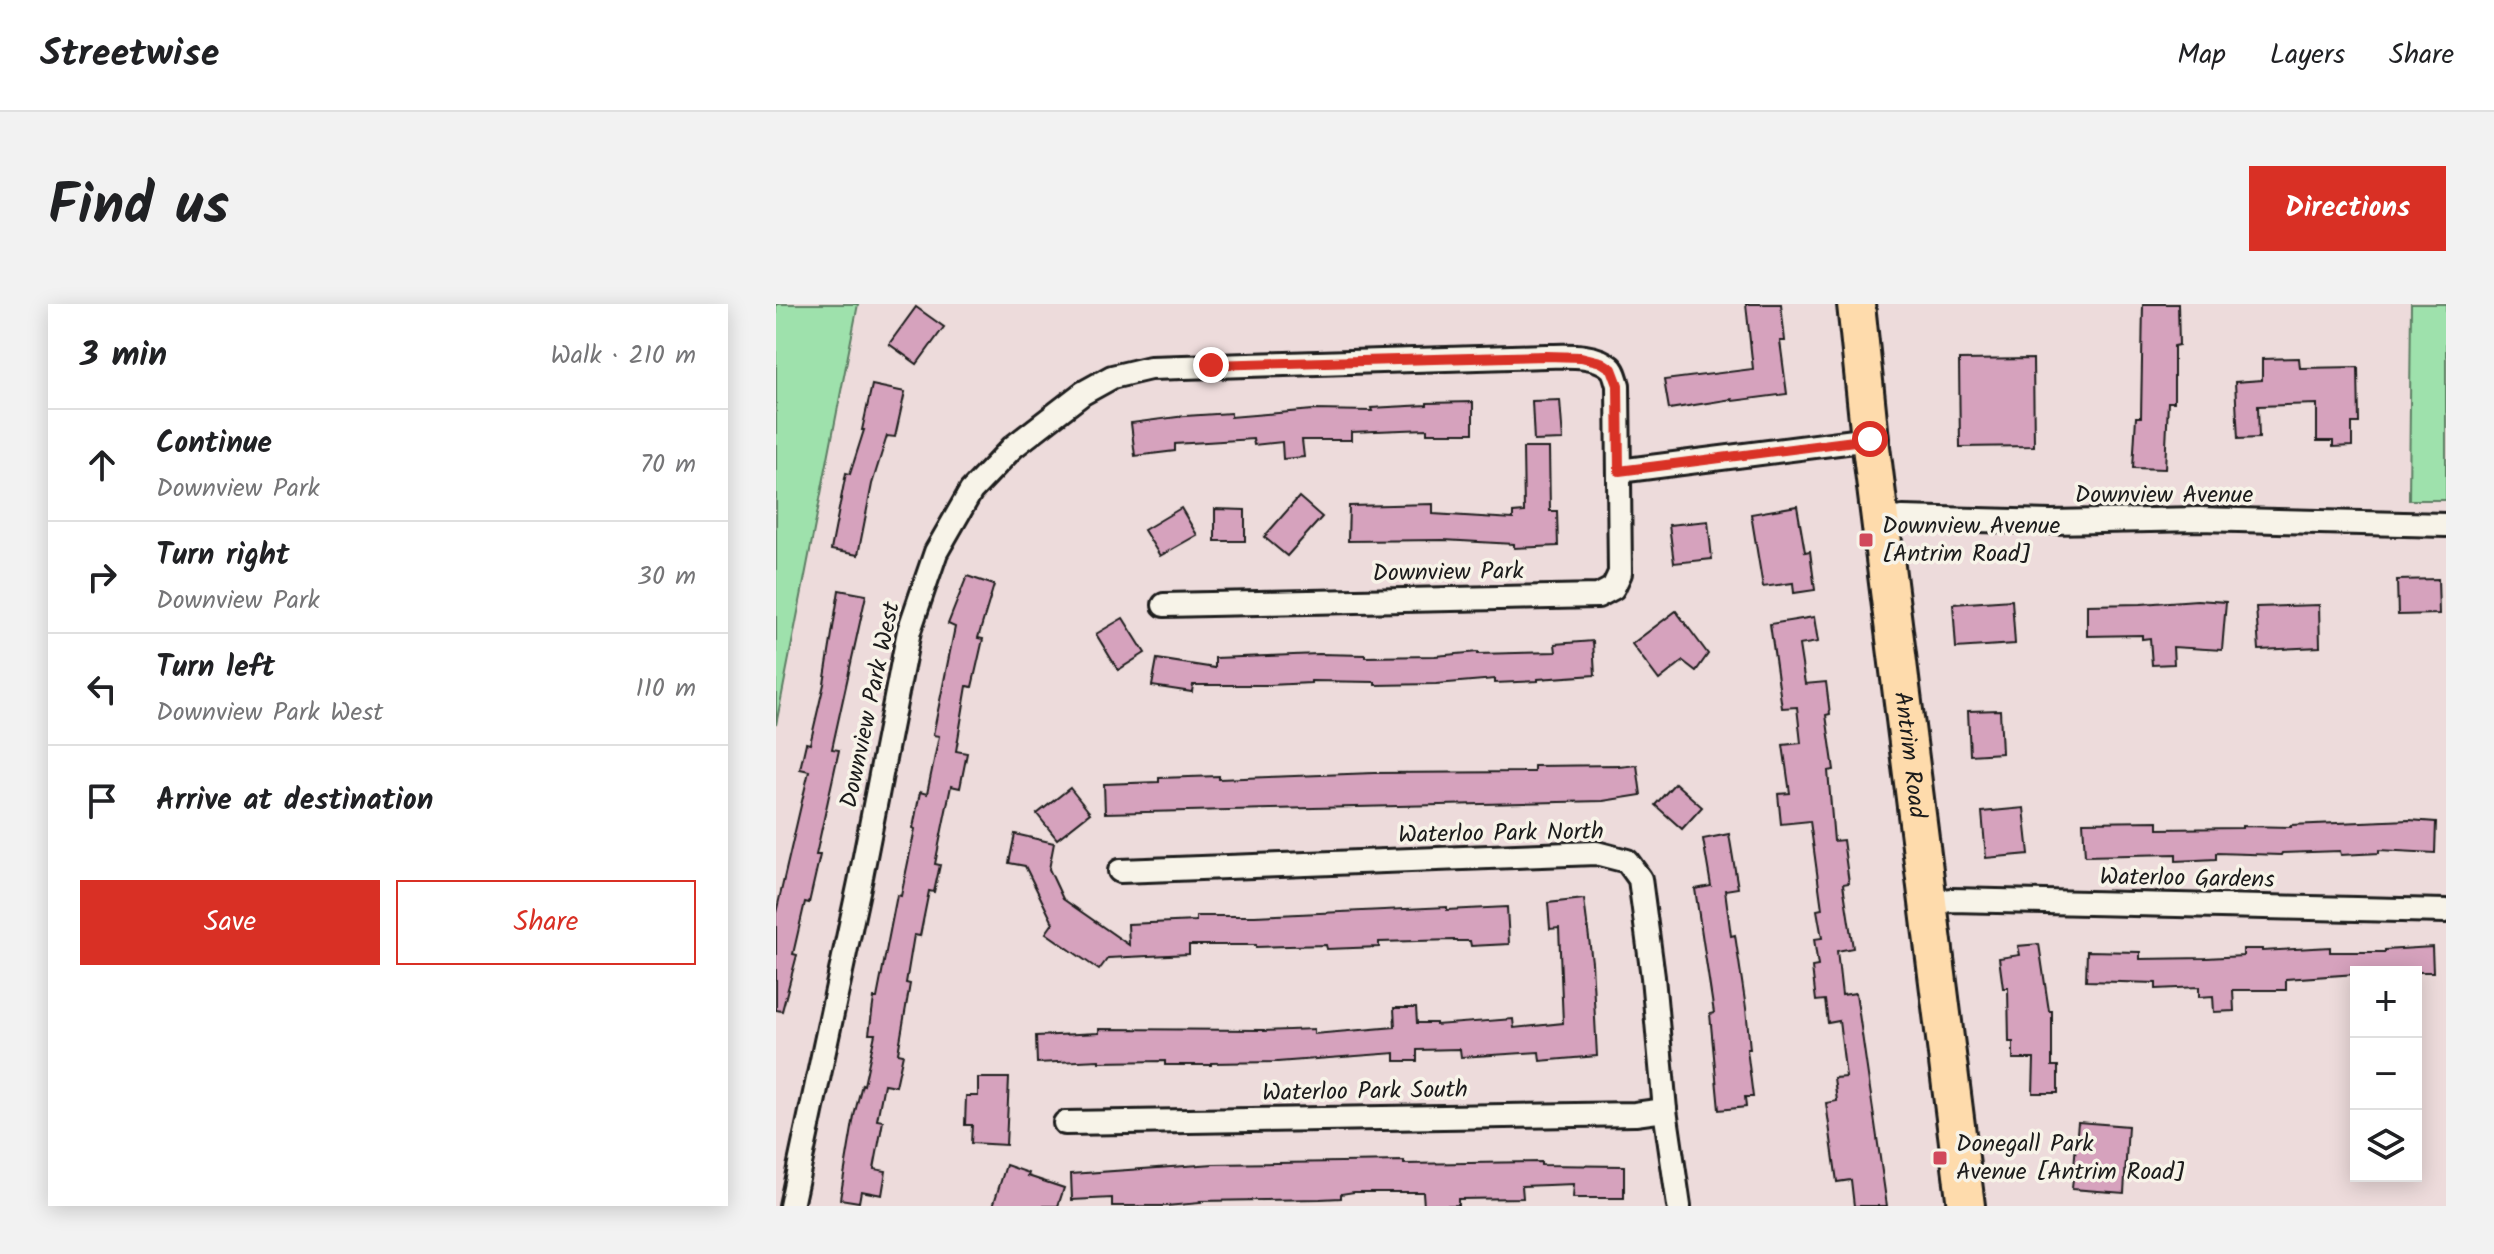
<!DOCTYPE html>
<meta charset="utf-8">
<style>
body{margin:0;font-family:Kalam,sans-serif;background:#f2f2f2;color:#202124}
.controls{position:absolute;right:24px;bottom:24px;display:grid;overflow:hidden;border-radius:0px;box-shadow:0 4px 20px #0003}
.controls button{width:72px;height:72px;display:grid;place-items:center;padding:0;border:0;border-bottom:2px solid #e0e0e0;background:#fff;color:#202124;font:40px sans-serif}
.stop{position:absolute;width:24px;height:24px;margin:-18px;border:6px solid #d93025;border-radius:50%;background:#fff}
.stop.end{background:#d93025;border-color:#fff;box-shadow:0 2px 8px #0008}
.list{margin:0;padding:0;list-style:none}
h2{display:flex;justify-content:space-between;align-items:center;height:104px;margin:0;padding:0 32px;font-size:34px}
h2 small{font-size:26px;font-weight:400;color:#757577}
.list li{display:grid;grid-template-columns:52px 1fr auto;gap:24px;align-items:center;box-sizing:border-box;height:112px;padding:0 32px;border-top:2px solid #e0e0e0}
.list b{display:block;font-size:30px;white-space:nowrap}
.list p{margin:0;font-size:26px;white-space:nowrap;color:#757577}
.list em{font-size:26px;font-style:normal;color:#757577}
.actions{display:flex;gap:16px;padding:24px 32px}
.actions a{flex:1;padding:18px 0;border:2px solid #d93025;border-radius:0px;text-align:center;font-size:28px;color:#d93025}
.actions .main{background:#d93025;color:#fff}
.icon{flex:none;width:44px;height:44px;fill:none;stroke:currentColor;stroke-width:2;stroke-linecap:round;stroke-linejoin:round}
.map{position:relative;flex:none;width:1670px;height:902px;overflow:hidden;border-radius:0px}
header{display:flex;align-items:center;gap:48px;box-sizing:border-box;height:112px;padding:0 40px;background:#fff;border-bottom:2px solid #e0e0e0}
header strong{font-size:38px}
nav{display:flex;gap:44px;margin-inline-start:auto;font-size:28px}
.intro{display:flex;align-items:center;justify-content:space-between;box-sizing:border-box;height:192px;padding:0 48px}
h1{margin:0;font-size:56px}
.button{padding:20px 36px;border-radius:0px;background:#d93025;color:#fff;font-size:28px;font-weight:700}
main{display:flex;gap:48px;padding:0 48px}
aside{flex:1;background:#fff;border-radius:0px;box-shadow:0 4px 20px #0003}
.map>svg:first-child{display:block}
.green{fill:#9ee1ac;stroke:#5d7e64;stroke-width:2}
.building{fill:#d6a2bd;stroke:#1c1c1c;stroke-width:2}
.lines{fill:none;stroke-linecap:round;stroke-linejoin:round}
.minor-casing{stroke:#1c1c1c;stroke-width:28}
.primary-casing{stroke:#1c1c1c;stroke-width:42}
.minor{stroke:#f7f3e8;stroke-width:22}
.primary{stroke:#fedbac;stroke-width:36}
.route{stroke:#d93025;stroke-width:10}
.poi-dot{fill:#d1495b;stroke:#f7f3e8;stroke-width:3}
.labels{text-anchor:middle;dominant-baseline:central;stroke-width:7;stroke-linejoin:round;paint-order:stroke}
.street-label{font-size:24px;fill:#1c1c1c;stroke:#f7f3e8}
.poi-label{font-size:24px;fill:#1c1c1c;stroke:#f7f3e8;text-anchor:start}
</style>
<header>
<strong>Streetwise</strong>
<nav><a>Map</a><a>Layers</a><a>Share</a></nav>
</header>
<div class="intro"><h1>Find us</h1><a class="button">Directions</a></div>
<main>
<aside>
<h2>3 min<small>Walk · 210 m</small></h2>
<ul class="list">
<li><svg class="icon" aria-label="ahead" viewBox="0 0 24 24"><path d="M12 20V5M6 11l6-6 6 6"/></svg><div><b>Continue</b><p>Downview Park</p></div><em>70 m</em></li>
<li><svg class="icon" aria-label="right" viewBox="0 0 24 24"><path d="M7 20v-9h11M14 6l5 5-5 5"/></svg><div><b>Turn right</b><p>Downview Park</p></div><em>30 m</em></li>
<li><svg class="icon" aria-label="left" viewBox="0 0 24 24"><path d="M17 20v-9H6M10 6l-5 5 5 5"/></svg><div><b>Turn left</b><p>Downview Park West</p></div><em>110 m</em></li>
<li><svg class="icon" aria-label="arrive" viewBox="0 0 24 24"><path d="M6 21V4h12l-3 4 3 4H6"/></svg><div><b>Arrive at destination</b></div></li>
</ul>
<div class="actions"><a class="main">Save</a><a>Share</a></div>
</aside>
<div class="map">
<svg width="1670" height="902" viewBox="0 0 1670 902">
<rect width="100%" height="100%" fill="#eddbdb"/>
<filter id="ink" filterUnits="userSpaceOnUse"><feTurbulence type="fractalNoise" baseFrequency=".0125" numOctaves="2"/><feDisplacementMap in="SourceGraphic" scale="16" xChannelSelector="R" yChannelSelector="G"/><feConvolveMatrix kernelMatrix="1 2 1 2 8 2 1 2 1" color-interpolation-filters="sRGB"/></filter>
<g filter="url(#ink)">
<g class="green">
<polygon points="0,0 82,0 0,421"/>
<polygon points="1635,0 1670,0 1670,196 1633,196"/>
</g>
<g class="building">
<polygon points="970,0 1005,0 1009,37 1004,37 1011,90 957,97 956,95 893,105 888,76 977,65"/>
<polygon points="1367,0 1402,0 1403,41 1398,42 1398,98 1392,98 1389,165 1357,164 1360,113 1365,113"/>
<polygon points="140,3 168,23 141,60 113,40"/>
<polygon points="1523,54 1524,64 1582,63 1583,119 1576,119 1576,142 1557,143 1557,137 1541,137 1541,100 1482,102 1483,134 1462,135 1459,78 1486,76 1486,55"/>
<polygon points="1257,55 1258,142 1184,143 1183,56"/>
<polygon points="96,81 129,88 119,133 111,132 96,180 82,251 55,246 70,169 74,170 88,126 86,126"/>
<polygon points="784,96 787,136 758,137 756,97"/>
<polygon points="697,98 697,129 651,129 651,125 575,128 575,136 526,136 528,153 507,155 506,138 478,141 477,135 399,140 399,147 359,152 355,119 409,112 455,109 455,113 537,106 596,107 595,104 651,101 651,99"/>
<polygon points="747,144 773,144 774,207 781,207 782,242 738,244 738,240 667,236 572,237 573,202 657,200 657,210 737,215 737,209 748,208"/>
<polygon points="523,193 546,213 511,252 488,233"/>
<polygon points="1021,202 1029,248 1034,247 1039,286 1018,289 1017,279 987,283 975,210"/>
<polygon points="405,204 421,231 384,252 368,226"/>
<polygon points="439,205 469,206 469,237 439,237"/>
<polygon points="932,217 936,255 898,259 893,221"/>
<polygon points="191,272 218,281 202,334 207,335 196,383 191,382 180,447 191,449 184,484 175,482 159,560 164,561 158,588 153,587 144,632 138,631 130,679 134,680 122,749 127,750 120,782 108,780 101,816 107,817 98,865 110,867 106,891 85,887 83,898 64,895 78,812 86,780 88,781 99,730 93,730 98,694 101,694 121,591 125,592 139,525 137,524 144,488 151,490 163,432 157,431 179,323 172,320"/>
<polygon points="1662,275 1663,310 1622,311 1621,276"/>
<polygon points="63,286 90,291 56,445 63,446 40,551 44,551 33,599 29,598 17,650 21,651 6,707 0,706 0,609 33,467 24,465 30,439 34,440 48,380"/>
<polygon points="1236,296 1239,340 1180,344 1177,300"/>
<polygon points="1421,296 1450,298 1446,346 1397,343 1398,360 1376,361 1374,334 1366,335 1366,331 1311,332 1311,301 1365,300"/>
<polygon points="1543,301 1544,343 1483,346 1480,303"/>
<polygon points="900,307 932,350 920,367 907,357 883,376 856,340"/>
<polygon points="1038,313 1042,338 1023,341 1029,380 1050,378 1054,410 1050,411 1058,466 1052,467 1058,537 1067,536 1073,579 1067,580 1077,644 1061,647 1066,691 1080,689 1111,902 1078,902 1075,876 1061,878 1050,799 1061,797 1058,774 1070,773 1063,717 1052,719 1049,696 1040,697 1036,663 1042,662 1038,635 1046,634 1041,606 1046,605 1034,517 1005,520 1002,490 1014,489 1007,441 1025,439 1021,403 1006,404 994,320"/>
<polygon points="347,314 369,349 342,366 320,330"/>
<polygon points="817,337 819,371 762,375 762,377 719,379 719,375 660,380 599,381 599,378 535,377 535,379 493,381 417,381 416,388 376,382 381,355 439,364 439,354 543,350 589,351 589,353 659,352 702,348 702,350 780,348 779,340"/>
<polygon points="1224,406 1226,449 1194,451 1192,407"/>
<polygon points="843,461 843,463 861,461 865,491 827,497 329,509 328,480 383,478 383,474 443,472 443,475 598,469 758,468 758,462"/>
<polygon points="899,479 926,503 906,525 879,501"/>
<polygon points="294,484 314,509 281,535 261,510"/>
<polygon points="1248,504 1253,550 1210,554 1206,508"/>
<polygon points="1633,516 1660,518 1659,549 1603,546 1603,549 1565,551 1564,547 1506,549 1505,551 1440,549 1440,555 1400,557 1400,550 1309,552 1307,518 1382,517 1382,525 1466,524 1466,522 1515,523 1515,521"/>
<polygon points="239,530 278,539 273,565 287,595 353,641 352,620 420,617 420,612 479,612 671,603 671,606 731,603 733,640 695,642 694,637 678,637 678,636 603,638 603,643 551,645 550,641 480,643 480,641 413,641 413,650 332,654 323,666 270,629 277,619 249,562 233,559"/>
<polygon points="953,530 962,584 949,586 955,632 959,631 970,704 974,745 971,745 977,793 969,793 970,803 943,806 934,710 938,709 919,585 935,582 927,535"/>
<polygon points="808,595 816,658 821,752 764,757 763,748 685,753 684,745 641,746 641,757 619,757 619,749 501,758 435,759 435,761 389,761 389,757 323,758 323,756 261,759 260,732 323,729 323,725 488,726 488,727 538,725 538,730 619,723 618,704 640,704 641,719 660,719 660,721 737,715 738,724 787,719 783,624 774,625 772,599"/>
<polygon points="1263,640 1273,707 1276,707 1276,762 1282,762 1282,789 1257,789 1258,755 1237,755 1237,738 1233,738 1232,684 1227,684 1223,654 1244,651 1242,642"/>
<polygon points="1554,643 1554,648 1609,648 1609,646 1656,643 1657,668 1580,668 1580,670 1510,675 1510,686 1457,686 1458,707 1438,708 1437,692 1423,693 1423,683 1380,685 1380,679 1310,677 1311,647 1364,648 1364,655 1430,654 1467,652 1467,645 1486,645 1486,647"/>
<polygon points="202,774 233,774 230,841 195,839 196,821 189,821 190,792 202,792"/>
<polygon points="1302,818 1352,822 1348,889 1296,885"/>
<polygon points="628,857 628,860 765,858 765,861 848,862 848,894 797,894 798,880 746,882 747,894 682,895 682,901 655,902 648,902 647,888 578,888 565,890 565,894 544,895 424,897 425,899 390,902 336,902 336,894 296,896 295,870 438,860"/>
<polygon points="230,861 253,869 252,872 288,884 282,902 217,902"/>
</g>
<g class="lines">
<g class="minor-casing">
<g id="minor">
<polyline points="843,167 1094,135"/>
<polyline points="1105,217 1127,214 1275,218 1423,215 1670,221"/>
<polyline points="344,567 820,549 851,557 864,575 877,673 889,806 903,902"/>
<polyline points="1152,600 1175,596 1670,607"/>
<polyline points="289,819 859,810 889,806"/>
<path d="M15,902L84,578L133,327L160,248L195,187L237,143L307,89L336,73L374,64L770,52C789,52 819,49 834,63C839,67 840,75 842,81L844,269L837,284L822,292L388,301"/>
</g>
</g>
<g class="primary-casing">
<g id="primary">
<path id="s1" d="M1080,0L1094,135L1190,902"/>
</g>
</g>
<use href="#minor" class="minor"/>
<use href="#primary" class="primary"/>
</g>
</g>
<g class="lines" filter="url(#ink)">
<polyline class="route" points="435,61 770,52 805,53 825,58 836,65 842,81 843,167 1094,135"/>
</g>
<g class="poi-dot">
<rect x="1082" y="228" width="16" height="16" rx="4"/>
<rect x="1156" y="846" width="16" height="16" rx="4"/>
</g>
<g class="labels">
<g class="street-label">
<text x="1388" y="191">Downview Avenue</text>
<text transform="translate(672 269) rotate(-1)">Downview Park</text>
<text transform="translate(95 401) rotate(-78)">Downview Park West</text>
<text stroke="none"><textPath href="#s1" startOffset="454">Antrim Road</textPath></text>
<text transform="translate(725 530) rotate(-1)">Waterloo Park North</text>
<text transform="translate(1411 575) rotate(1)">Waterloo Gardens</text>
<text transform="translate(589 788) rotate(-1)">Waterloo Park South</text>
</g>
<g class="poi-label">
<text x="1106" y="222">Downview Avenue<tspan x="1106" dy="28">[Antrim Road]</tspan></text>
<text x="1180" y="840">Donegall Park<tspan x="1180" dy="28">Avenue [Antrim Road]</tspan></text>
</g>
</g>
</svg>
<div class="controls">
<button>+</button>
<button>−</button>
<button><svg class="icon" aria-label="layers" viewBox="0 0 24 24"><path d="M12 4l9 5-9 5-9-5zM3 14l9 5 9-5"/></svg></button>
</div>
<div class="stop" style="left:1094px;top:135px"></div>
<div class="stop end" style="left:435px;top:61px"></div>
</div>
</main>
